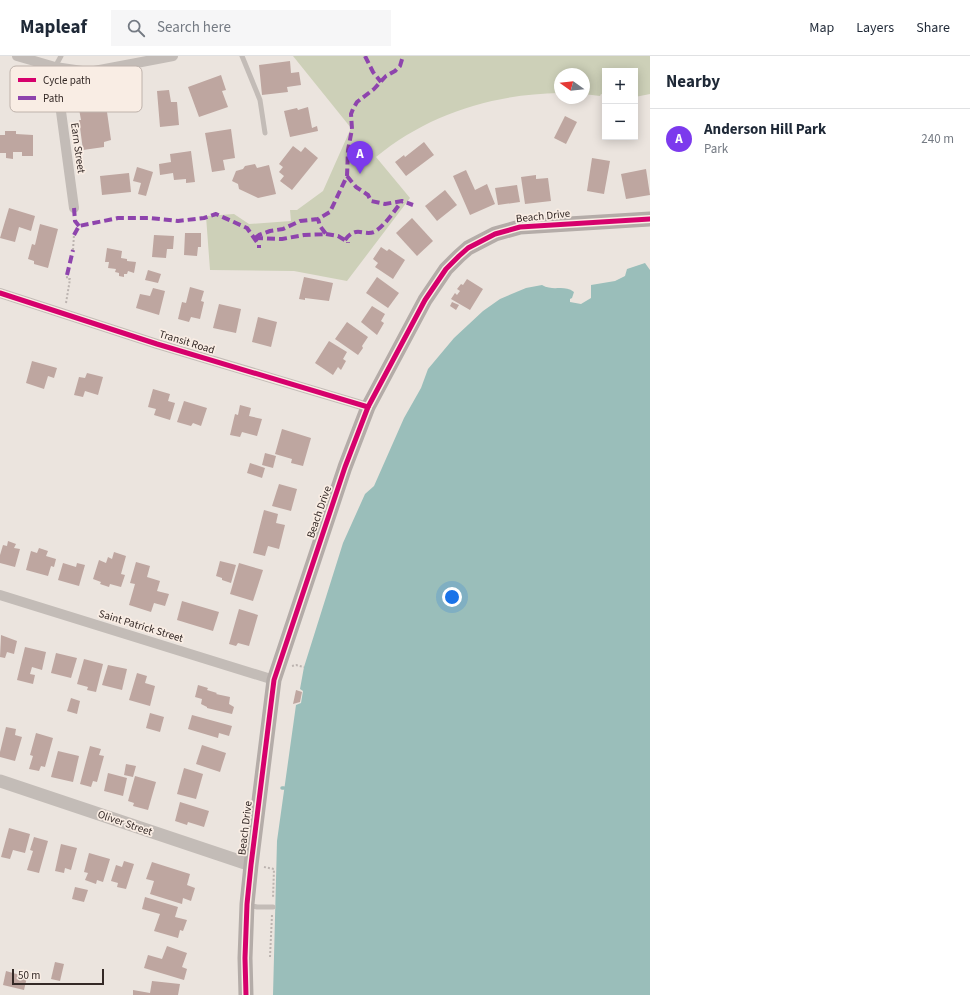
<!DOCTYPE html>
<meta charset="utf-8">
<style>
body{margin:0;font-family:"Source Sans 3",sans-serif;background:#f6f6f7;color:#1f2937}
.controls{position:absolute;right:12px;top:12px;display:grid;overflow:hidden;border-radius:0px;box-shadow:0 2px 10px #0003}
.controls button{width:36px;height:36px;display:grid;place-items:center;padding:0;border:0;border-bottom:1px solid #e0e1e3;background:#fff;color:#1f2937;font:20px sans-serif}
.compass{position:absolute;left:554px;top:12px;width:36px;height:36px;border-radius:50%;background:#fff;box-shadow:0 2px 10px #0003;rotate:285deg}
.scale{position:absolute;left:12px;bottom:10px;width:92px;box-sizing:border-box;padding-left:4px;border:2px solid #342926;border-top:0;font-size:11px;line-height:14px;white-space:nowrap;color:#342926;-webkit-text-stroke:3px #f9ede4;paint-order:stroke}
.you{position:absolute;left:452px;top:541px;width:14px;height:14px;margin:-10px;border:3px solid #fff;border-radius:50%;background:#1a73e8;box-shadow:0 0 0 6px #1a73e833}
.badge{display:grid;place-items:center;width:26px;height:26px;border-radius:50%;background:#7c3aed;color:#fff;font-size:13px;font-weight:700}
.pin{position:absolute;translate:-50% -33px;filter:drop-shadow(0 1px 2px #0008)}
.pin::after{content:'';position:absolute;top:21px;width:14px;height:12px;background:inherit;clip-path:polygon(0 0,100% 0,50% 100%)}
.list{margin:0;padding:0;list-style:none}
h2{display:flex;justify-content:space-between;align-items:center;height:52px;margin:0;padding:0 16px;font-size:17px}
h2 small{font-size:13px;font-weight:400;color:#747a83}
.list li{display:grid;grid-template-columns:26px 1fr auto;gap:12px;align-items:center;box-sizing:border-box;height:60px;padding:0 16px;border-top:1px solid #e0e1e3}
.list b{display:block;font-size:15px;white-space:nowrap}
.list p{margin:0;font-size:13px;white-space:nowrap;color:#747a83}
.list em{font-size:13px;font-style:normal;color:#747a83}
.icon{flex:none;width:22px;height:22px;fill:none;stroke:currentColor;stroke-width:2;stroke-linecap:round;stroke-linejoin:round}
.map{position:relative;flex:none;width:650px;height:939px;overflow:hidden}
header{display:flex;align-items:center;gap:24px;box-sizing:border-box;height:56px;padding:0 20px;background:#fff;border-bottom:1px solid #e0e1e3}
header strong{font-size:19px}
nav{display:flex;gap:22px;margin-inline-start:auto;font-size:14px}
.search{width:280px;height:36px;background:#f6f6f7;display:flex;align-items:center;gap:10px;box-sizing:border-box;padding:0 14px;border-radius:0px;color:#747a83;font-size:15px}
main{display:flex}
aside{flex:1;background:#fff}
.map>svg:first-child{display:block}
.green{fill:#cdd0b8}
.water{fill:#9abeba}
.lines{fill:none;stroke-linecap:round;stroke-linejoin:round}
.stream{stroke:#9abeba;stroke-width:3.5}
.building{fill:#bea6a0}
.path{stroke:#bcb4b0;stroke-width:2;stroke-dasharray:2 2;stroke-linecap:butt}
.service{stroke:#c3bcb7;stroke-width:5}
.minor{stroke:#c3bcb7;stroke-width:10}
.tertiary{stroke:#c3bcb7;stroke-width:13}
.secondary{stroke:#b4aca8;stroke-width:15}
.quiet{stroke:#8e44ad;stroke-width:4;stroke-dasharray:8 4;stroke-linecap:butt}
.cycleway-casing{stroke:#f9ede4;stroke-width:8}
.cycleway{stroke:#d6006c;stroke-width:5}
.labels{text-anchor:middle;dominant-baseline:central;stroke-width:3.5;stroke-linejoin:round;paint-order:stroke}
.street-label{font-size:11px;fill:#342926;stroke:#f9ede4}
.key{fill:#f9ede4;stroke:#beb2ab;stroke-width:1}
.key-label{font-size:11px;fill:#342926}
</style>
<header>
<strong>Mapleaf</strong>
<div class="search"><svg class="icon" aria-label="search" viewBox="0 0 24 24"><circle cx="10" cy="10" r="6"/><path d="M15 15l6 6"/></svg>Search here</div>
<nav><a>Map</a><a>Layers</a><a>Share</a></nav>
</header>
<main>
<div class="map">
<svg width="650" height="939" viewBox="0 0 650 939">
<rect width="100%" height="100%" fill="#ebe4de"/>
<path class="green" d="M293,0H650V38L635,41V15H605V39L601,38L600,40L584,38V18H560V37C493,38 428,58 376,101L410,142L347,225L294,215L210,214L206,160L234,158L249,168L291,165L290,154H297L323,135L351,72Z"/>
<path class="water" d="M645,207L650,214V939H273L277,785L296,649L301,647L303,635L300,633L304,611L343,487L365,438L374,430L404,362L421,332L428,313L454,282L483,255L500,243L526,232L542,229C554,236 563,228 574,236L572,242L570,243V246L581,248L591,242V229L615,225L625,220L627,213Z"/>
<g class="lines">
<polyline class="stream" points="282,732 284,732"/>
</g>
<g class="building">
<polygon points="290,5 291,17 299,16 301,29 287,31 288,36 262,39 259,9"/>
<polygon points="221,19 226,34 222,35 228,51 199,61 188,31"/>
<polygon points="169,34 171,46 177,46 179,69 160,71 157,35"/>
<polygon points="106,49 111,84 104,86 104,91 83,94 79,64 81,64 79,53"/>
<polygon points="308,51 312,72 317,70 318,75 290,81 284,55 297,52 298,54"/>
<polygon points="565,60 577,66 566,88 554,82"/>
<polygon points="231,73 235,102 223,104 225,114 212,116 205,77"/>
<polygon points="5,75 16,75 16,78 33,79 33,100 22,100 22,96 13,96 13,103 6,102 6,97 0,97 0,79 5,79"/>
<polygon points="424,86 434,99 406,120 395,106 404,99 405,101"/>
<polygon points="293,90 301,96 305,91 318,102 292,134 280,125 284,120 279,116 283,111 279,108"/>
<polygon points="191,95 195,126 186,127 186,123 174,124 173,117 160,119 159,108 171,106 170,98"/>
<polygon points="592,102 610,105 604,138 587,135"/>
<polygon points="255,108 257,112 269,109 276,138 258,142 239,133 238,128 232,125 236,115 243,113 245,110"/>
<polygon points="137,111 153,116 146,140 138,138 141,127 133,125"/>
<polygon points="646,113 650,139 626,143 621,118"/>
<polygon points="466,114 475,134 487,128 495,148 470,159 453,120"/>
<polygon points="129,117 131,136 102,139 100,120"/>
<polygon points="536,119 536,123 548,122 551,145 525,148 521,121"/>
<polygon points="517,129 520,146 498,149 495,132"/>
<polygon points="445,134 457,149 437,165 425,150"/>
<polygon points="9,152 35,160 31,175 19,171 15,186 0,182"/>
<polygon points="412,162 433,185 417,200 396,177"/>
<polygon points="40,168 58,173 48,212 34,208 34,205 28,203 32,188 35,189"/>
<polygon points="185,177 201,177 201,191 198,191 197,200 184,199"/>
<polygon points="154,179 174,180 173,193 167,193 166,202 152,201"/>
<polygon points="381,191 387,195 389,193 405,204 393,223 375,211 378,207 373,203"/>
<polygon points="107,192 122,195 121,202 127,203 127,205 136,206 134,217 128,215 127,218 124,218 124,221 119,220 119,217 115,216 116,213 108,212 109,206 105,206"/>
<polygon points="148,214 161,218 158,227 145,224"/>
<polygon points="304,221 333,227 329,245 305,242 305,244 299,243"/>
<polygon points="377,221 399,237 388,252 366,237"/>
<polygon points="467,223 483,233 470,254 451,243 455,237 457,239 460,235 457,233 461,228 463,229"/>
<polygon points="190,231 204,235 201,245 204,246 200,263 191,261 189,266 178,263 182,246 186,247"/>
<polygon points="153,232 165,235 159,259 136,252 140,238 150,240"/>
<polygon points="452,246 459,249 456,254 450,250"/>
<polygon points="219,248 241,253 236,277 213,272"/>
<polygon points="372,250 385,258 381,265 384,267 377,279 361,266"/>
<polygon points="258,261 277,266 271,291 252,286"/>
<polygon points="347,266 368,281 362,290 363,292 358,299 335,283"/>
<polygon points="329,285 347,296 343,303 346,305 341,314 338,311 333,319 315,307"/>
<polygon points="32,305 57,312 54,322 48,320 44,333 26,327"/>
<polygon points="87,317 103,321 98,339 85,335 83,341 74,339 79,321 85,322"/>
<polygon points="153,333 170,338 168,345 175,347 170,364 154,359 156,353 148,351"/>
<polygon points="184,345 207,352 201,370 193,367 191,370 177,366"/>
<polygon points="240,349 251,352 249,360 262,363 257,380 242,376 240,381 230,379 235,358 238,359"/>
<polygon points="282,373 311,382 303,410 291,407 292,403 275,398"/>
<polygon points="265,397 276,400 273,412 262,409"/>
<polygon points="250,407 265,412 262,422 247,417"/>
<polygon points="279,428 297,433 291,455 272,450"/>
<polygon points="264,454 278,458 276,467 285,469 279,493 268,490 265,500 253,497"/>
<polygon points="8,485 16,488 14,492 20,493 15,511 0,507 0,499 3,489 7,490"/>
<polygon points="39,492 48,495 46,500 56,503 54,511 51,510 48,520 26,514 31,495 37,497"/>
<polygon points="114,496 126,500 121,518 125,519 121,531 110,528 109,531 100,528 101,526 93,523 99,504 106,507 108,501 112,503"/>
<polygon points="220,505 236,509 231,527 222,524 222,522 216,520"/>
<polygon points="136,506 150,510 147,521 160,525 157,535 169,538 165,550 154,547 151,556 129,549 135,528 130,527"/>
<polygon points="63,507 76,511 77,507 85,509 79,530 58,524"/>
<polygon points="239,507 263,514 253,545 230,538"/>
<polygon points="182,545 219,556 213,575 177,564"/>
<polygon points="239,553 258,559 249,590 238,587 236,590 229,588"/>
<polygon points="1,579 17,585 14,598 7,596 5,602 0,601"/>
<polygon points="25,591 46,596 42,614 32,611 30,618 35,619 33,628 17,624"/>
<polygon points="56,597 77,602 71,622 51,617"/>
<polygon points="84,603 103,608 96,636 87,634 88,631 77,628"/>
<polygon points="108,609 127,613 122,634 102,629"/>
<polygon points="137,617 147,620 145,627 155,630 150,650 129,644"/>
<polygon points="198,629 208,632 207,634 217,637 216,638 230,641 229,648 234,651 232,658 207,652 207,651 201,648 202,643 195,641"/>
<polygon points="296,634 302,636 300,646 293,648"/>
<polygon points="71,642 80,645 77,658 67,655"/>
<polygon points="150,657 164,661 160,676 146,672"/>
<polygon points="192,659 232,670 229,680 219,677 218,682 188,673"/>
<polygon points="6,671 16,673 15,679 22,681 15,705 0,701 0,696"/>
<polygon points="36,677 53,682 45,711 41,710 39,715 29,713 33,700 30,699"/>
<polygon points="202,689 226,697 220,716 196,708"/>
<polygon points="90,690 101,693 99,699 104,700 97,726 93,725 91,731 80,728"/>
<polygon points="58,695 79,700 73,726 51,721"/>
<polygon points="126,708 136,710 133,721 124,719"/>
<polygon points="184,712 203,718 196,743 177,738"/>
<polygon points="108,717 127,722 123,740 104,735"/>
<polygon points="135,720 156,726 148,754 133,750 134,747 128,745"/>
<polygon points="180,746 209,755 204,771 188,766 187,769 175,765"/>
<polygon points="9,772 30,778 25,797 13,794 10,803 1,801"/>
<polygon points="34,781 48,785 39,817 27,814 33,795 30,794"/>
<polygon points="61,788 77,792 71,814 65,812 64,817 55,815"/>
<polygon points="89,797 110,803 103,826 97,824 96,828 85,824 88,817 84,816"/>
<polygon points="124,805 134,808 126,833 117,831 118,827 111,825 116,809 122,811"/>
<polygon points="152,806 190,818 187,829 195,832 191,845 183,842 182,848 150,838 154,825 146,823"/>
<polygon points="75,831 88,834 84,846 72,843"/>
<polygon points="145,841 178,851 175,861 187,864 183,875 180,874 178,882 154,875 160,858 142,853"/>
<polygon points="167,890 187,897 182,911 187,913 184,924 144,912 148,899 162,903"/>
<polygon points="55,906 64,908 60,925 51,923"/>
<polygon points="6,915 27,921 24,934 3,929"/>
<polygon points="152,925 180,928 178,939 133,939 133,934 150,937"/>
</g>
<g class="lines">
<g class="path">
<polyline points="73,194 74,179"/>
<polyline points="66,247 70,223 67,223 67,219"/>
<polyline points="292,610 296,609 304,611"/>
<polyline points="264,811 274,813 273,842"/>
<polyline points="270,901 272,859"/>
</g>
<g class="service">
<polyline points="242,0 260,44 265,77"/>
<polyline points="55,11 61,0"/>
<polyline points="248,849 257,851 273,851"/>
</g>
<g class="minor">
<polyline points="17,0 55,11 89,16 173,0"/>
<polyline points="55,11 74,152"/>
<polyline points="0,237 157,288 368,351"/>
<polyline points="0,539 274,624"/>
</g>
<polyline class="tertiary" points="0,725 251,809"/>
<polyline class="secondary" points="246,939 245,902 247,848 251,809 274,624 345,411 368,351 425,244 446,213 459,200 468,192 495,178 520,171 650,163"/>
<g class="quiet">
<polyline points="365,0 373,16 381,26"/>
<polyline points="347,120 356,131 368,139 371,145 385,148 402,145 413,149"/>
<polyline points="74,152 75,165 79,170"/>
<polyline points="326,178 338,180 348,186 348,187"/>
<polyline points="74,179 79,170 118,162 150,162 178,165 204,162 216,158 247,172 259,189 259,192"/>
<polyline points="255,182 259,179 270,175 283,173 300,165 318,163 330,156 347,120 348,94 352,73 351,58 353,53 357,46 374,33 386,20 395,15 400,10 403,0"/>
<polyline points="255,182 282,183 304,179 326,178 320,170 318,163"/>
<path d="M345,184C356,169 363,180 374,176C384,171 395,154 402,145"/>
<polyline points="67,219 73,194"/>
</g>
<g class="cycleway-casing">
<g id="cycleway">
<polyline points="0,237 157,288 368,351"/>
<polyline points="246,939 245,902 247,848 251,809 274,624 345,411 368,351 425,244 446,213 459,200 468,192 495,178 520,171 650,163"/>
</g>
</g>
<use href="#cycleway" class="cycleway"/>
</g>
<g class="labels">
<g class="street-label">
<text transform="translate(78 92) rotate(82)">Earn Street</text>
<text transform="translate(543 160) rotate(-6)">Beach Drive</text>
<text transform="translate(187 286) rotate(17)">Transit Road</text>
<text transform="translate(319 456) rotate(-71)">Beach Drive</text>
<text transform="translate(141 570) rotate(17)">Saint Patrick Street</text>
<text transform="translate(125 767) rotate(19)">Oliver Street</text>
<text transform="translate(245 772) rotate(-83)">Beach Drive</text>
</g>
</g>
<rect x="10" y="10" width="132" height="46" rx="6" class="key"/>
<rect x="18" y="22" width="18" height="4" fill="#d6006c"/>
<rect x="18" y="40" width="18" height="4" fill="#8e44ad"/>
<g class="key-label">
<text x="43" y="28">Cycle path</text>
<text x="43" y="46">Path</text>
</g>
</svg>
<div class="controls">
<button>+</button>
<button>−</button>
</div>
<svg class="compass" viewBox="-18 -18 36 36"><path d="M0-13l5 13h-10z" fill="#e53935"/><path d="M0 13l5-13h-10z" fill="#747a83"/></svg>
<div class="scale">50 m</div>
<div class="you"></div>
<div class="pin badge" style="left:360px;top:118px">A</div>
</div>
<aside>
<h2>Nearby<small></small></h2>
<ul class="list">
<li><span class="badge">A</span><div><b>Anderson Hill Park</b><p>Park</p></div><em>240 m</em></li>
</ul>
</aside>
</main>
